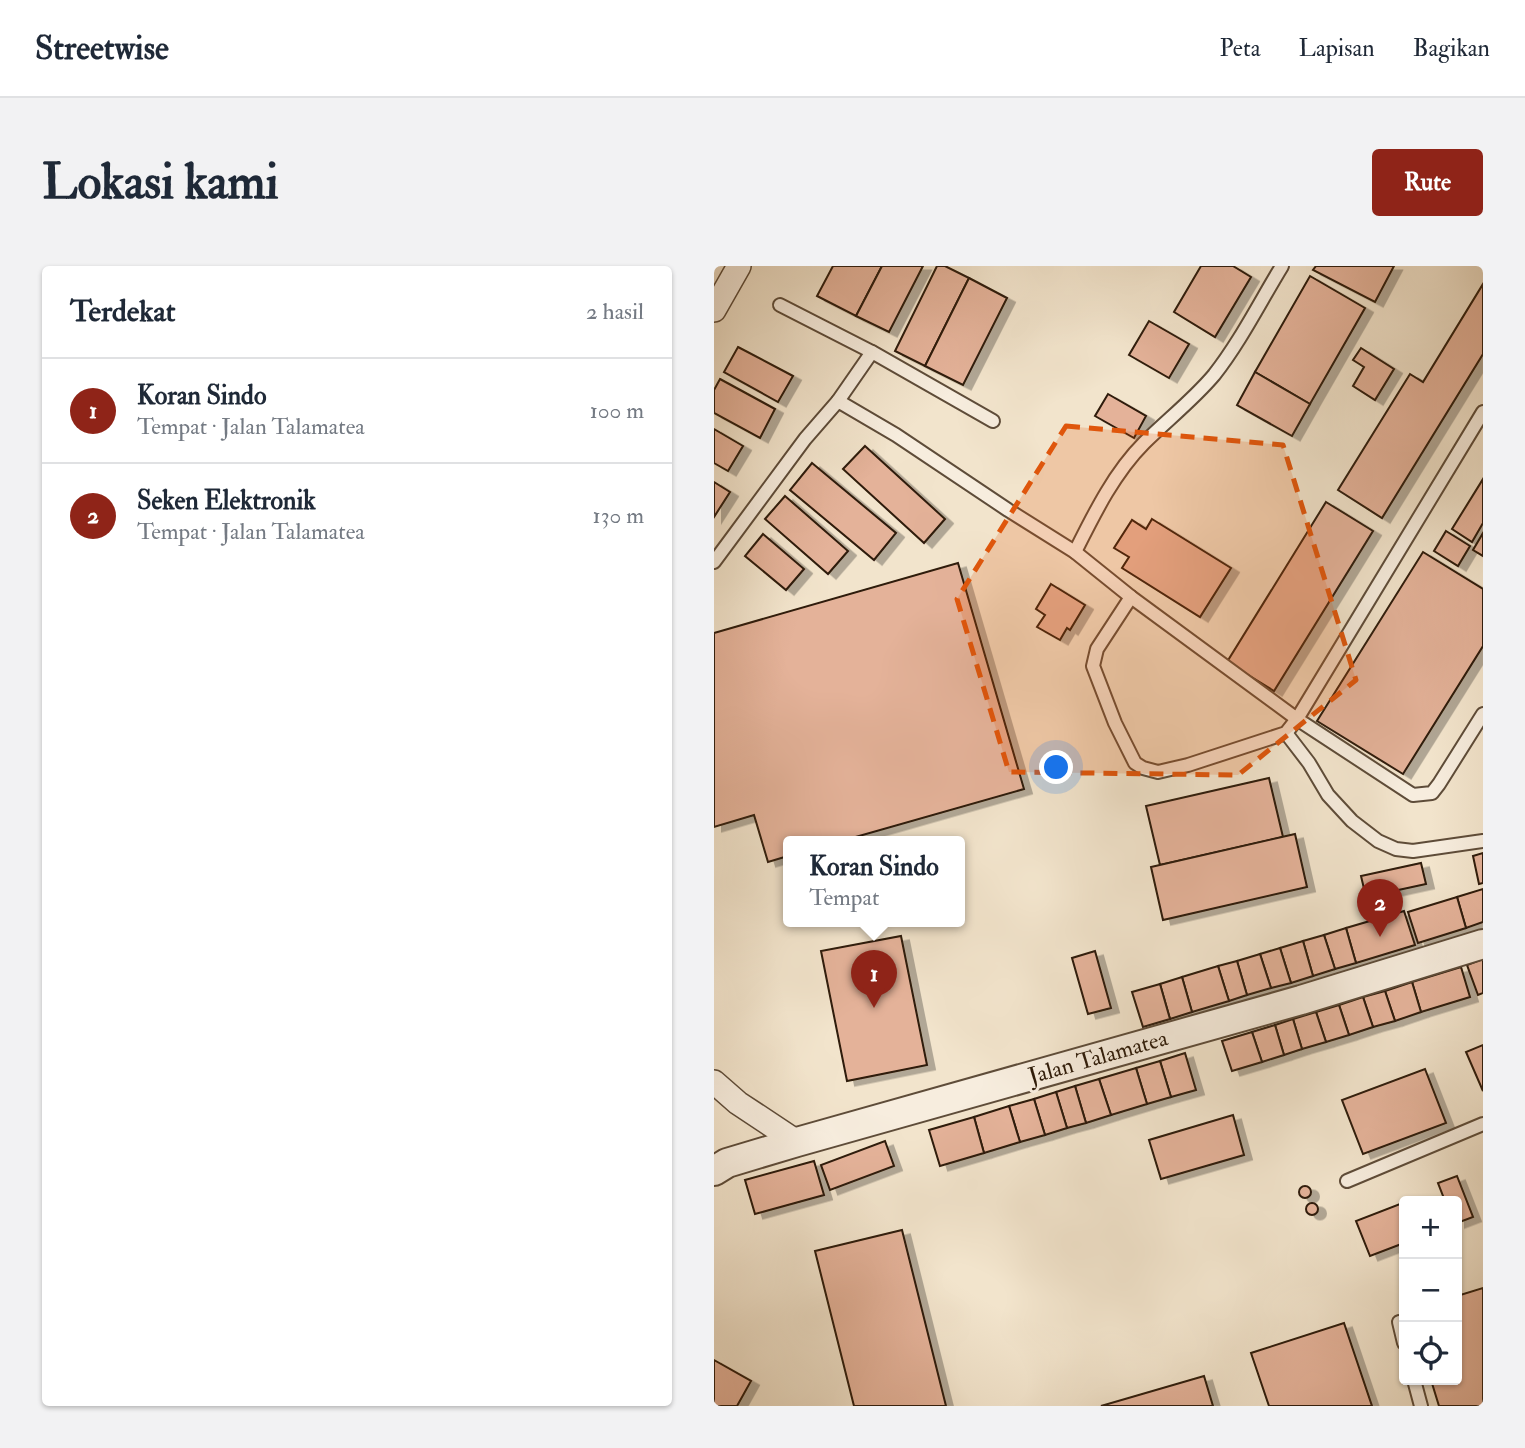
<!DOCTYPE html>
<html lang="id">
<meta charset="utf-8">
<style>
body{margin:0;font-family:"IM FELL Double Pica",serif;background:#f2f2f3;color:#1f2937}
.controls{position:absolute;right:21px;bottom:21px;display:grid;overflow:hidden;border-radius:7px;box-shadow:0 2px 5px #0004}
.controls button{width:63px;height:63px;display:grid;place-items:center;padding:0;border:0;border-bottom:2px solid #e0e1e3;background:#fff;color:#1f2937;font:35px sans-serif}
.you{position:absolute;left:343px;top:502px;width:24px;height:24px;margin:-18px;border:5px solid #fff;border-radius:50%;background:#1a73e8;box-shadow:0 0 0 10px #1a73e833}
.badge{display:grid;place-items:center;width:46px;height:46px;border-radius:50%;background:#8f2418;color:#fff;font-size:23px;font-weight:700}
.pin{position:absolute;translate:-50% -58px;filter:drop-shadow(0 2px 4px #0008)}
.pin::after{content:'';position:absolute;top:37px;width:24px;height:21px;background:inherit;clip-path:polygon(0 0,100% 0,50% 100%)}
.popup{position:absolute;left:69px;top:570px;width:182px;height:91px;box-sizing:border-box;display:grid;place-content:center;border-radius:7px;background:#fff;filter:drop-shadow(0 2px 5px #0005);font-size:23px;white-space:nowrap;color:#747a83}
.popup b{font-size:26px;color:#1f2937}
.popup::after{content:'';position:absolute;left:50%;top:100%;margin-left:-14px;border:14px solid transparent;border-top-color:#fff}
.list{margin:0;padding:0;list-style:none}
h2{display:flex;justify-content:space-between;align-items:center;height:91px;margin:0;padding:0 28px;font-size:30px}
h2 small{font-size:23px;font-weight:400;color:#747a83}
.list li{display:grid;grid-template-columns:46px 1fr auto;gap:21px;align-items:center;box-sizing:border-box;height:105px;padding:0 28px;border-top:2px solid #e0e1e3}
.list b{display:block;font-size:26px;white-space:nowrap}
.list p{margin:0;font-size:23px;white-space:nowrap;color:#747a83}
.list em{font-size:23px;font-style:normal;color:#747a83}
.icon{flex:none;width:38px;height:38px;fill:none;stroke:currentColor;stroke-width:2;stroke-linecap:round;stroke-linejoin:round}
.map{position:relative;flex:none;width:769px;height:1140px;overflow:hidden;border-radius:7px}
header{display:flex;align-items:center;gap:42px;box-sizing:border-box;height:98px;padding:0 35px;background:#fff;border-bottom:2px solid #e0e1e3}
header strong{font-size:33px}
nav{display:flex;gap:38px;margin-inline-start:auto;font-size:24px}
.intro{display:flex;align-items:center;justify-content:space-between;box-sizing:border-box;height:168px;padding:0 42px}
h1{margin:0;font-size:49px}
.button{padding:18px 32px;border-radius:7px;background:#8f2418;color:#fff;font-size:24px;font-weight:700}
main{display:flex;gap:42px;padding:0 42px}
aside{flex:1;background:#fff;border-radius:7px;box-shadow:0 2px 5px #0004}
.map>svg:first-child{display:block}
.building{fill:#e4b299;stroke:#2d1a08;stroke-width:2;filter:url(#shadow)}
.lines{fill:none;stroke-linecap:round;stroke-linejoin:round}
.service-casing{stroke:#5e4c39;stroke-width:16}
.minor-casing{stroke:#5e4c39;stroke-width:26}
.tertiary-casing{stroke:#5e4c39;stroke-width:32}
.service{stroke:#f7edde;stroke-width:12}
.minor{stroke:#f7edde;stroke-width:23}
.tertiary{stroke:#f7edde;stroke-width:28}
.marked{fill:#df560c;fill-opacity:0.2;stroke:#df560c;stroke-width:5;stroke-dasharray:14 9;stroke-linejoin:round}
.labels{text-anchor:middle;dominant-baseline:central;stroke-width:6;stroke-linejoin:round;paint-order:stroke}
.street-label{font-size:23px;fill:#2d1a08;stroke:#f7edde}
</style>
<header>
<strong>Streetwise</strong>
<nav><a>Peta</a><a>Lapisan</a><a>Bagikan</a></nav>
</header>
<div class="intro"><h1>Lokasi kami</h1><a class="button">Rute</a></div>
<main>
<aside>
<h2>Terdekat<small>2 hasil</small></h2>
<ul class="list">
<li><span class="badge">1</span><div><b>Koran Sindo</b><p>Tempat · Jalan Talamatea</p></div><em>100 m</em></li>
<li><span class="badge">2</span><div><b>Seken Elektronik</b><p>Tempat · Jalan Talamatea</p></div><em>130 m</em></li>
</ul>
</aside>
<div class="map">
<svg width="769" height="1140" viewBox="0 0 769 1140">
<defs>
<filter id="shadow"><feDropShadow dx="8" dy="4.5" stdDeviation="0" flood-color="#0004"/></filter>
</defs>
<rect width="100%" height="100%" fill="#f2e4cc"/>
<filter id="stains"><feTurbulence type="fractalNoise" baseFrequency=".00286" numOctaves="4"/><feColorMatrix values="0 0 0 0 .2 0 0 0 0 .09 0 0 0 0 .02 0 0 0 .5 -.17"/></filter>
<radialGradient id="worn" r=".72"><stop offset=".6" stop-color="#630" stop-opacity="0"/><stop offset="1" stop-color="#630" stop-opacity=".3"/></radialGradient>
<g class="building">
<polygon points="119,0 168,0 142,50 103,30"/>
<polygon points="168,0 209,0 175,66 142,50"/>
<polygon points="223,0 231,0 255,12 211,100 181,85"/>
<polygon points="487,0 519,0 537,11 501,71 460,46"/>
<polygon points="602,0 680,0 661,36 599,4"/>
<polygon points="596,10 651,42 596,138 541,106"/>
<polygon points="255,12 293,32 249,119 211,100"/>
<polygon points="769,18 769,88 668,252 624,224 696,108 709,116"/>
<polygon points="435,55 475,78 455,112 415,89"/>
<polygon points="24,81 79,110 64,136 10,106"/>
<polygon points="647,82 680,103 661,134 639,120 650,101 639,94"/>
<polygon points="541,106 596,138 578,170 523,139"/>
<polygon points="6,113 61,143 46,172 0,147 0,124"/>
<polygon points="394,128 432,150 420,172 381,150"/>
<polygon points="0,163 29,180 14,205 0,197"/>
<polygon points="151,180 231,253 210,277 129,203"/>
<polygon points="98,197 182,267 160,294 76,224"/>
<polygon points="769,213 769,257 758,276 738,263"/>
<polygon points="0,216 16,226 0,251"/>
<polygon points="71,230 134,285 114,308 51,253"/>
<polygon points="612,236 659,265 560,425 513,396"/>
<polygon points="438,253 517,302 486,351 408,302 415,291 400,282 418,254 432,263"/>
<polygon points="732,265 756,280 744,300 720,285"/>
<polygon points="769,267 769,290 759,284"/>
<polygon points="49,268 90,303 72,324 31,290"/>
<polygon points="709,286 769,323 769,380 689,508 603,455"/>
<polygon points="244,297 310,523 124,576 74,576 74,590 54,596 40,549 0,561 0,367"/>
<polygon points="337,318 371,339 356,364 353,362 346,374 323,361 331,349 322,343"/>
<polygon points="555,512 569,571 446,599 432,540"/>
<polygon points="581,568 593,621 449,654 437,601"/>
<polygon points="769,587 769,617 765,618 759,590"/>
<polygon points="707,597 712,618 652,631 647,610"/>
<polygon points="769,623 769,656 752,662 743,631"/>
<polygon points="743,631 752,662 704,677 694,646"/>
<polygon points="690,645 701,679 642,697 632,662"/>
<polygon points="632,662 642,697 621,703 610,669"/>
<polygon points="610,669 621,703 599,710 589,675"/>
<polygon points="187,670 213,799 133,815 107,685"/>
<polygon points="589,675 599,710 577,717 566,682"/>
<polygon points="566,682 577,717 557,722 546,688"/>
<polygon points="381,685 397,742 374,748 358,692"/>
<polygon points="546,688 557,722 533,729 523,695"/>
<polygon points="769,693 769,727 764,729 753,699"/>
<polygon points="523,695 533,729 515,735 504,700"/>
<polygon points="504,700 515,735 478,746 468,711"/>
<polygon points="747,701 756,731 707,746 698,716"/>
<polygon points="468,711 478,746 456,753 446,718"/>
<polygon points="698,716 707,746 681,755 671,725"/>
<polygon points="446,718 456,753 429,761 418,726"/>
<polygon points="671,725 681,755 659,761 649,731"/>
<polygon points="649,731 659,761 635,769 625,739"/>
<polygon points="625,739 635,769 612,776 602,746"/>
<polygon points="602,746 612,776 588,783 579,753"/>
<polygon points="579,753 588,783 570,789 561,759"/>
<polygon points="561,759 570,789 548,796 538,766"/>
<polygon points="538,766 548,796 518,805 508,775"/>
<polygon points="769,779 769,825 752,786"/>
<polygon points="471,787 482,824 457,831 446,795"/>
<polygon points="446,795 457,831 433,838 422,802"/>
<polygon points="422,802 433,838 397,849 385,813"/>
<polygon points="711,803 732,857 649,888 628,834"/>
<polygon points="385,813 397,849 372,857 361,820"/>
<polygon points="361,820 372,857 353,862 342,826"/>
<polygon points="342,826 353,862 331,869 320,833"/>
<polygon points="320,833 331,869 306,876 295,840"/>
<polygon points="295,840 306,876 270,887 260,851"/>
<polygon points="519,849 530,889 447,913 435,874"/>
<polygon points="260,851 270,887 226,900 215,864"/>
<polygon points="171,875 180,900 116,924 107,899"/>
<polygon points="100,895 110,929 41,948 31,914"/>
<polygon points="743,910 759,951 743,957 743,935 731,935 724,917"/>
<circle cx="591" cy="926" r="6"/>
<circle cx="598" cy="943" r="6"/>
<polygon points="686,938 690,948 690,977 656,990 642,955"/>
<polygon points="188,964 232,1140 140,1140 101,985"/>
<polygon points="769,1022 769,1140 725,1140 717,1114 743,1114 743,1030"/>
<polygon points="630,1057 658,1140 555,1140 537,1087"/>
<polygon points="0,1094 37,1115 23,1140 0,1140"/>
<polygon points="490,1110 499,1140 387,1140"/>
</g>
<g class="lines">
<g class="service-casing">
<g id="service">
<polyline points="66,39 158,86"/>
<polyline points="124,135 158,86 279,155"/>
<path d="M361,286C380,248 400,207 430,177C453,154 479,134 500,109C526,76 546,36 568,0"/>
<polyline points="0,296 91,173 124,135 182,169 294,244 361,286 417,331 583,453 699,529 718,527 725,518 769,448"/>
<polyline points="417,331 383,383 379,400 401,457 421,497 429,502 444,506 474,499 572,467 583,453 769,146"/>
<polyline points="572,467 595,497 614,529 638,555 664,575 682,583 699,585 769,575"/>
<polyline points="633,915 769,858"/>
<polyline points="685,1056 690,1077"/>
<polyline points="700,1114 707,1140"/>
</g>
</g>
<g class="minor-casing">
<g id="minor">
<polyline points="0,44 25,0"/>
<polyline points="0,816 24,837 83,876"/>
</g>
</g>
<g class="tertiary-casing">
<polyline id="tertiary" points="0,905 13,897 83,876 587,734 769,678"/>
</g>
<use href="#service" class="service"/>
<use href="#minor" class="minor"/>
<use href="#tertiary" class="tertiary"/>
</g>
<path class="marked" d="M352,160L569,179L642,414L524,509L295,506L243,333Z"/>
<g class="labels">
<g class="street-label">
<text transform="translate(384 791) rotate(-16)">Jalan Talamatea</text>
</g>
</g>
<rect width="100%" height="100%" filter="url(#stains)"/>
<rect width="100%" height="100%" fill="url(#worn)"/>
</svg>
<div class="controls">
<button>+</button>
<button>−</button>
<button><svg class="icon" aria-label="locate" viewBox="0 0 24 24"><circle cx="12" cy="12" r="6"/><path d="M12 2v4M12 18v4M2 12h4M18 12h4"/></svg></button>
</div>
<div class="you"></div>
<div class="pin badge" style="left:160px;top:742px">1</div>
<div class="popup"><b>Koran Sindo</b>Tempat</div>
<div class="pin badge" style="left:666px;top:671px">2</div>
</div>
</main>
